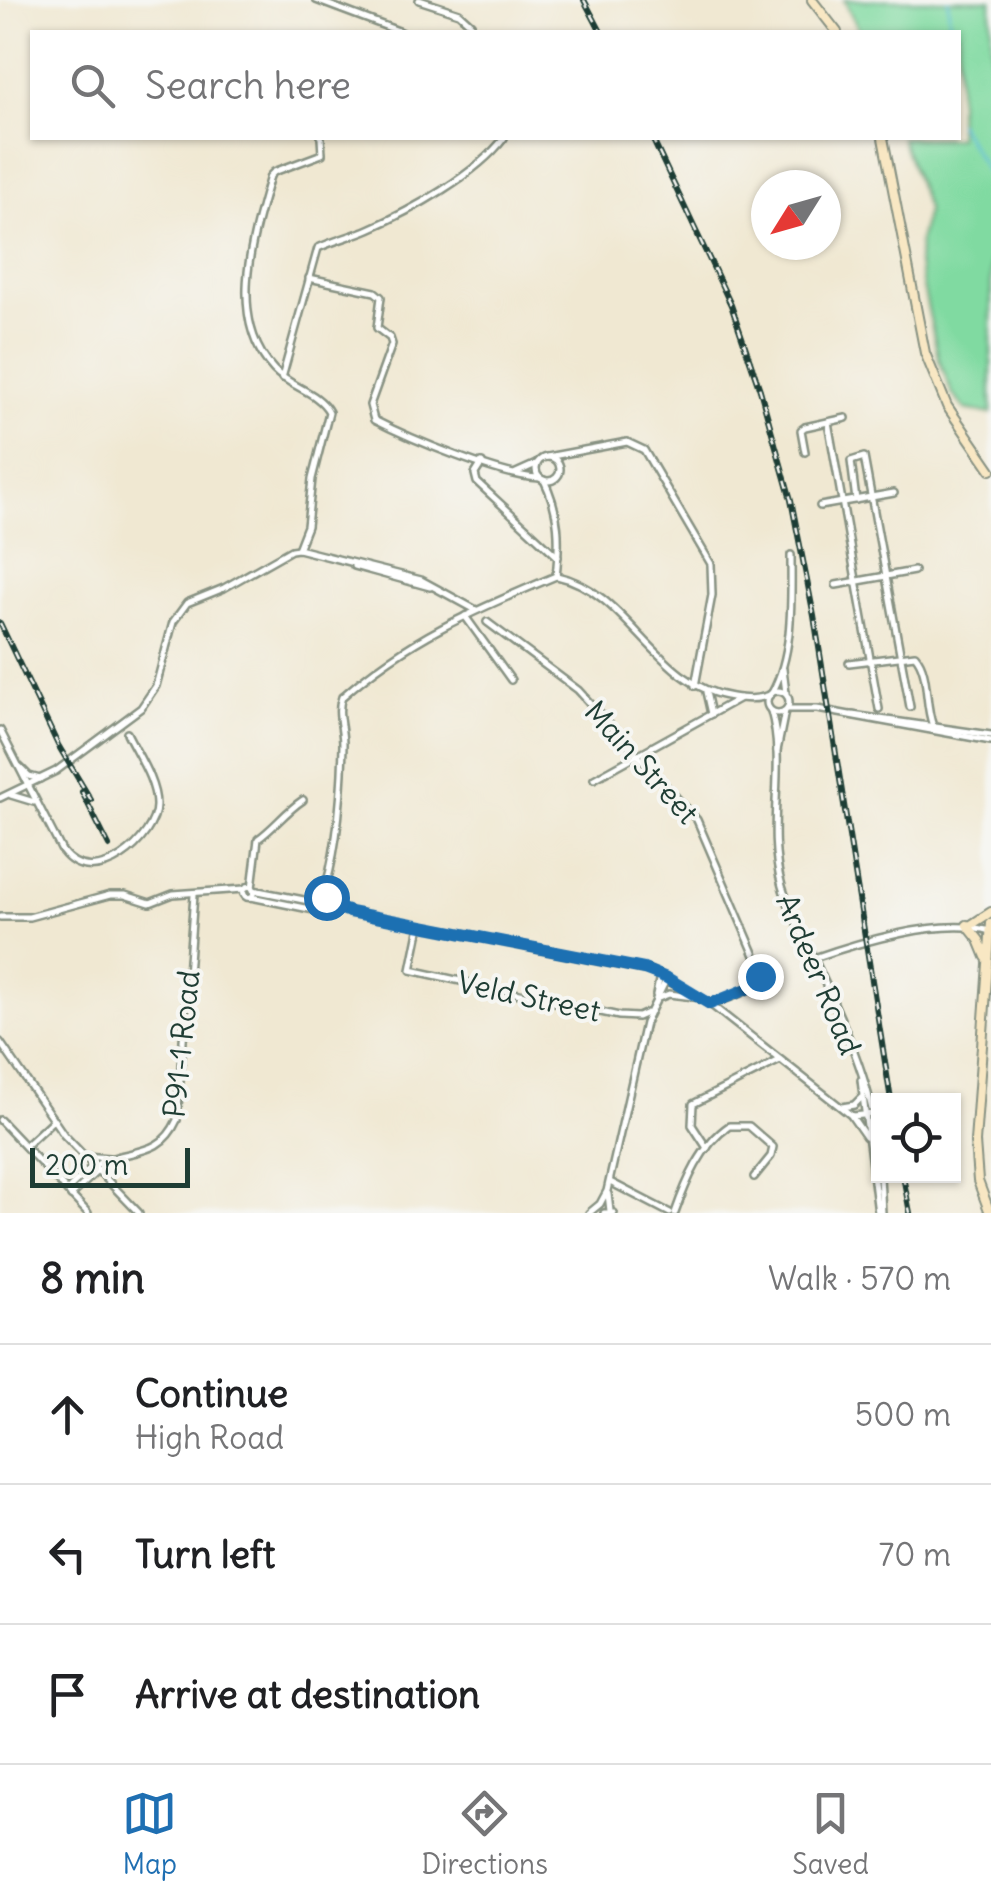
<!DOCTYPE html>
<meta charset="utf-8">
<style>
body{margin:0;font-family:Delius,sans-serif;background:#f2f2f2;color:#202124}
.controls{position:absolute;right:30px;bottom:30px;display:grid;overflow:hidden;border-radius:0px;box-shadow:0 2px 8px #0004}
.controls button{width:90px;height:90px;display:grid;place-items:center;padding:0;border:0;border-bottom:2px solid #e0e0e0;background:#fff;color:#202124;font:50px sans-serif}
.compass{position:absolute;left:751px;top:170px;width:90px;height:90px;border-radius:50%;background:#fff;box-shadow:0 2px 8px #0004;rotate:233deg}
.scale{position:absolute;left:30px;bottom:25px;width:160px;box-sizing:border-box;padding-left:10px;border:5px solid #1f3d34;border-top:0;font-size:28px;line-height:35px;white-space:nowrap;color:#1f3d34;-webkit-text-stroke:8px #f6f6f2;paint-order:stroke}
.stop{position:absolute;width:30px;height:30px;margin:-22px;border:8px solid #1f6fb2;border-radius:50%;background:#fff}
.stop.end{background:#1f6fb2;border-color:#fff;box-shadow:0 2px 10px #0008}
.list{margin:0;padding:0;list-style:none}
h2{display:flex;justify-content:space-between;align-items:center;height:130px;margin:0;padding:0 40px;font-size:42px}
h2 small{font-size:32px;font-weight:400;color:#757577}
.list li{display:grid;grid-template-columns:65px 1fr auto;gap:30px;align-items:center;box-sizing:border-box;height:140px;padding:0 40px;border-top:2px solid #e0e0e0}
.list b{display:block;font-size:38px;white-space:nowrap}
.list p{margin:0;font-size:32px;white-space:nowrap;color:#757577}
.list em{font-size:32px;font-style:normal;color:#757577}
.icon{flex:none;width:55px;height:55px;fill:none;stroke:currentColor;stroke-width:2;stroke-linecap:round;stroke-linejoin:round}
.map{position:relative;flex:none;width:991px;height:1213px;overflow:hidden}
.search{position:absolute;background:#fff;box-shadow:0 2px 8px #0004;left:30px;right:30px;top:30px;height:110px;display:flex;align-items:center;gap:25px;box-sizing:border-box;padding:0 35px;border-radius:0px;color:#757577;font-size:38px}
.sheet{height:550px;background:#fff}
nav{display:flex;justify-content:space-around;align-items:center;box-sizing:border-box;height:140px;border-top:2px solid #e0e0e0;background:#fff;font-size:28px;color:#757577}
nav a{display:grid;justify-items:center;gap:5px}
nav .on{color:#1f6fb2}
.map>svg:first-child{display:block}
.green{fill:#80daa1;stroke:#508c6a;stroke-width:2.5}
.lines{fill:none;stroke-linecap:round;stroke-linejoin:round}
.stream{stroke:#59bbd7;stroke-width:2.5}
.street-casing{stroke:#889283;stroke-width:10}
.secondary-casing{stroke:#889283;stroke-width:12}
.street{stroke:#fff;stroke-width:5}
.secondary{stroke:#f8e7c3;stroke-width:8}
.rail-casing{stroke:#1f3d34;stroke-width:6}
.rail{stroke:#f6f6f2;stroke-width:2.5;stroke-dasharray:8;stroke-linecap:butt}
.route{stroke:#1f6fb2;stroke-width:12}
.labels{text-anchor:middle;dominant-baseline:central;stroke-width:8;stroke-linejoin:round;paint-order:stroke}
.street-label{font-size:30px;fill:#1f3d34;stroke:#f6f6f2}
</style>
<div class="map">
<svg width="991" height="1213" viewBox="0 0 991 1213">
<rect width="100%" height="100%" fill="#f6f6f2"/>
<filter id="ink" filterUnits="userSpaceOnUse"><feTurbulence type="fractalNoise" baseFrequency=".01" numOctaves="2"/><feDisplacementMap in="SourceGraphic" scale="20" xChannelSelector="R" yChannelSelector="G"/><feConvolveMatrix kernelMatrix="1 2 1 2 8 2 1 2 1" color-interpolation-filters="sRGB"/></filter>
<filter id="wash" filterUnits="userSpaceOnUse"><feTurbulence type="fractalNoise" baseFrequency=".0048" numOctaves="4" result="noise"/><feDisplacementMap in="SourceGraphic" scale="40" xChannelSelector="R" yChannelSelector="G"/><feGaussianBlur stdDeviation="2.25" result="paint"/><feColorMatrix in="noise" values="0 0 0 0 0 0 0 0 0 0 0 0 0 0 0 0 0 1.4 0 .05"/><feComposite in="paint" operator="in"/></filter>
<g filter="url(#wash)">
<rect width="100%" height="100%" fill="#f0e8d2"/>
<polygon class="green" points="844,0 991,0 991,414 965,409 952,393 939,360 918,264 919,242 927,209 901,138 958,138 958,32 860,32"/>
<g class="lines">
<g class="stream">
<polyline points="948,0 950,32"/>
<polyline points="958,123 991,180"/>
</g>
</g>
</g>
<g filter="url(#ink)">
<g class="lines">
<g class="street-casing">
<g id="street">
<polyline points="316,0 401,32"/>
<polyline points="419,0 459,13 471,24 467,32"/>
<path d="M309,278L375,292L381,297L377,328L390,338L392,344L370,405L374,420C409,438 501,477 540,478"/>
<path d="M282,378L318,248C335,240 353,236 369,229C411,211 477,174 504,138"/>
<polyline points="828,422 879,709"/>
<polyline points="805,452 801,430 805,427 846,418"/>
<polyline points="547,457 627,442 644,450 711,564 712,595 695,686"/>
<circle cx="548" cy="469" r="12"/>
<polyline points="482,463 475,474 477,482 558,557"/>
<polyline points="516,473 536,464"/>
<path d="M544,480C560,513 560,541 556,576"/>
<polyline points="856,500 851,461 864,457 910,707"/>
<polyline points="820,506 894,493"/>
<path d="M298,549L307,526L312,479L329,412C319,392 290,387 274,370C226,319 253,236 270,176L274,172L322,154L321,138"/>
<polyline points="354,566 430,587"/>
<path d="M557,576C628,591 656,686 732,697C745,699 757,700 770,695"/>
<polyline points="836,585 914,571"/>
<polyline points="465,616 511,680"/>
<path d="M487,622L578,690L697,820L760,967C761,992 730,997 710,1004"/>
<path d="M849,663L915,655C930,672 924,704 933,726"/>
<polyline points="783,669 786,693"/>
<circle cx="778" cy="702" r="11"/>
<polyline points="706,692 711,714"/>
<path d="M772,693C794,653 791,599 791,555"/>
<polyline points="787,709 817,709 991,741"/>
<path d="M771,711C787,768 765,828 782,886C790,913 804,937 816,963C840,1015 872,1085 878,1143"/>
<polyline points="852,715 991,735"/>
<path d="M0,730L62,851C94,894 157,837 156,805C156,781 137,754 127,733"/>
<polyline points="777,751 785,711"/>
<polyline points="20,767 29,776 40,779"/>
<polyline points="594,779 740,698"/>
<polyline points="11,795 34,802"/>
<polyline points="0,798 56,771 141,708 156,686 173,622 187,603 224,588 291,550 298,549 421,580 476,610"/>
<circle cx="249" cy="892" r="5.5"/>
<path d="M252,888L258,839C275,827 285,812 303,800"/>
<polyline points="253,890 319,903"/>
<polyline points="251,897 319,911"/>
<circle cx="323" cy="907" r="5.5"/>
<path d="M321,902C338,853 342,795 343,744C343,728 336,712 342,697C408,638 475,610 556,576"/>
<polyline points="328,905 350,912 651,971 710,1004 852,1116 874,1114"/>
<polyline points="0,917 29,917 110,895 125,895 150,903 173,894 244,889"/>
<polyline points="420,926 411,970 619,1016 638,1017 647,1013"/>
<path d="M814,958C860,942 943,917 990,931"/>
<polyline points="656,995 660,975"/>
<polyline points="656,999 669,994 694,997"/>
<polyline points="0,1042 64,1135 139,1213"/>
<polyline points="861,1080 878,1213"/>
<polyline points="842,1107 854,1105 861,1098"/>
<polyline points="852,1117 866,1137"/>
<polyline points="0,1120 88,1213"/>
<polyline points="25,1146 52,1121"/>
<polyline points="707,1148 692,1125 693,1104 780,1060"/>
<polyline points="85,1156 109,1158"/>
<polyline points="880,1176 882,1213"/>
<polyline points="610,1182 670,1213"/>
<path d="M67,1191C78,1180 89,1167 104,1161C134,1149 161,1156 177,1120L194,895"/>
<polyline points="608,1194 610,1211"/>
<polyline points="71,1196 97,1171 115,1161"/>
<polyline points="589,1213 600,1204 607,1191 645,1023 667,978"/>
<polyline points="604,1213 614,1213"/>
<path d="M675,1213C686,1182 701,1145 729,1126H749L773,1147L771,1156L754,1177"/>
</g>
</g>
<g class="secondary-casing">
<g id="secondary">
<polyline points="812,0 837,32"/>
<polyline points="883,138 925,353 947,406 991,470"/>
<polyline points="967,925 979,940 986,957"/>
<polyline points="971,925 991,912"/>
<polyline points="990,1213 978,1181 975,1142 991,923"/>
</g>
</g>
<use href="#street" class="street"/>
<use href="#secondary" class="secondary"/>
<g class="rail-casing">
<g id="rail">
<polyline points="584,0 601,32"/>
<polyline points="652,138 731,305 760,390 791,500 814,616 891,1100"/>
<polyline points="0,623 58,745 91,800"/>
<polyline points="82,792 109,846"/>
<polyline points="903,1176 910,1213"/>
</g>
</g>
<use href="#rail" class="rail"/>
</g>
</g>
<g class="lines" filter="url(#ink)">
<polyline class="route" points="326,897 328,904 350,912 644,969 667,978 710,1004 754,986 760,976"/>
</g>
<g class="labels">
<g class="street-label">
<text transform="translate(642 762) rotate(48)">Main Street</text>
<text transform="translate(819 974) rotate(67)">Ardeer Road</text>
<text transform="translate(529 996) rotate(12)">Veld Street</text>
<text transform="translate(181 1044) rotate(-84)">P91-1 Road</text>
</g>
</g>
</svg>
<div class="controls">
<button><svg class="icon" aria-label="locate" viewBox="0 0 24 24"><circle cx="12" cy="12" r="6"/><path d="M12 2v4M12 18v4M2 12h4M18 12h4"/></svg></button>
</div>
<svg class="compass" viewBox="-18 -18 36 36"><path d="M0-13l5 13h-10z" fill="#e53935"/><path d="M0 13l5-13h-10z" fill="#757577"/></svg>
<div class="scale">200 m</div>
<div class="stop" style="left:326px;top:897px"></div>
<div class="stop end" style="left:760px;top:976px"></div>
<div class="search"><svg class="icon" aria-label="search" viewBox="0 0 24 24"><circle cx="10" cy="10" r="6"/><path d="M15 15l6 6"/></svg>Search here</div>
</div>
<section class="sheet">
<h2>8 min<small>Walk · 570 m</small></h2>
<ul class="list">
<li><svg class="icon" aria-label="ahead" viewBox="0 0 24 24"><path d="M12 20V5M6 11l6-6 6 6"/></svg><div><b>Continue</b><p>High Road</p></div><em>500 m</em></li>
<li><svg class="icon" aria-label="left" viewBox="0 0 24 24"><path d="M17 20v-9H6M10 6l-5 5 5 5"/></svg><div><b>Turn left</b></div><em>70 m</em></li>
<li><svg class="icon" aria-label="arrive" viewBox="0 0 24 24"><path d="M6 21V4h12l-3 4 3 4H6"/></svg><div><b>Arrive at destination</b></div></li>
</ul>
</section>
<nav>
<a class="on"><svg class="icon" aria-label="map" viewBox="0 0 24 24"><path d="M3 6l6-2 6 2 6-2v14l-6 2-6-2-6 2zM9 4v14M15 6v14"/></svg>Map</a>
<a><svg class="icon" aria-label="directions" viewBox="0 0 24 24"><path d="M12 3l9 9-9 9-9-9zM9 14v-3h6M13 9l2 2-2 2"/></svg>Directions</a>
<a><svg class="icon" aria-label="saved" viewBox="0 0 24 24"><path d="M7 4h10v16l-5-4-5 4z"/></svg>Saved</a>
</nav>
